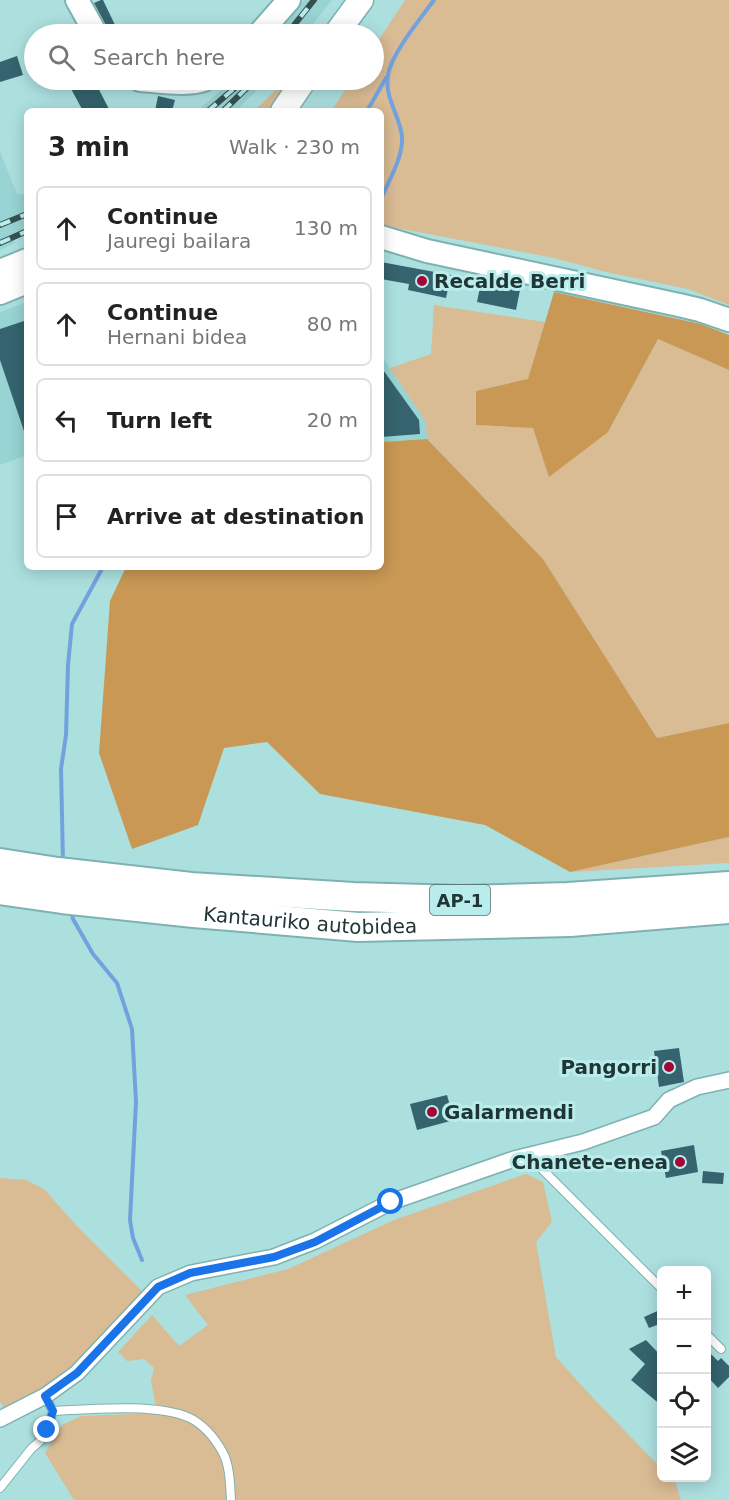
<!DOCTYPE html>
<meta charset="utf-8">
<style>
body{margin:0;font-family:"DejaVu Sans",sans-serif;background:#f2f2f2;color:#222}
.controls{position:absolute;right:18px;bottom:18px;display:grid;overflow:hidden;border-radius:9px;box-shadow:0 3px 15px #0003}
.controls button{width:54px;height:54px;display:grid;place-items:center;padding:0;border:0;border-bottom:2px solid #e0e0e0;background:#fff;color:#222;font:30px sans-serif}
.stop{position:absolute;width:18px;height:18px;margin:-14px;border:4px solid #1a73e8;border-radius:50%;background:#fff}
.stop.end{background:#1a73e8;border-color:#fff;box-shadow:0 2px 6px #0008}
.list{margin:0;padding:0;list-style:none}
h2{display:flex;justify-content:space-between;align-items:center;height:78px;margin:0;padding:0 24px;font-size:26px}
h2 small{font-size:20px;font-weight:400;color:#767676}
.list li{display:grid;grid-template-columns:39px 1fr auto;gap:18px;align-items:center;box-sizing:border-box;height:84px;margin:0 12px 12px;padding:0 12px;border:2px solid #e0e0e0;border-radius:9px}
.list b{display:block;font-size:22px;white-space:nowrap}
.list p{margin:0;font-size:20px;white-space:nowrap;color:#767676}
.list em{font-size:20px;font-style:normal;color:#767676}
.icon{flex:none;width:33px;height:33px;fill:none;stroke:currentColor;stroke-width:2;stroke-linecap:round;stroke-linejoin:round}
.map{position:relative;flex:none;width:729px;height:1500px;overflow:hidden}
.search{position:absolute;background:#fff;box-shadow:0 3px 15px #0003;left:24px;top:24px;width:360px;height:66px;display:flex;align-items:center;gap:15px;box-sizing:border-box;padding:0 21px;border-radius:33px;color:#767676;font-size:22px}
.panel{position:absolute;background:#fff;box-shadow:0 3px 15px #0003;left:24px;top:108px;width:360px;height:462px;border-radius:9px}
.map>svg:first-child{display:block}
.built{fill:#97d4d3}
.green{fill:#d9bb94}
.forest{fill:#c89854}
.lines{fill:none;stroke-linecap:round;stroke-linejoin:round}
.stream{stroke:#72a2de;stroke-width:4}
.building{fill:#35636e}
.lane-casing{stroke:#7eb2b1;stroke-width:10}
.street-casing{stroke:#7eb2b1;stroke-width:18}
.secondary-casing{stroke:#7eb2b1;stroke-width:26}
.primary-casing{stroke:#7eb2b1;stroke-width:27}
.highway-casing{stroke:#7eb2b1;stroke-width:32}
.lane{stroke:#fff;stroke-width:8}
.street{stroke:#fff;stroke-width:15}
.secondary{stroke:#fff;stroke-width:22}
.primary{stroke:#fff;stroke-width:24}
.highway{stroke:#fff;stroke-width:28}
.rail-casing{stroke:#375151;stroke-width:6}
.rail{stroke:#b9edec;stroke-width:4;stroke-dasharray:11;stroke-linecap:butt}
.route{stroke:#1a73e8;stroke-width:8}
.poi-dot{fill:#a30536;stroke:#b9edec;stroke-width:2}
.labels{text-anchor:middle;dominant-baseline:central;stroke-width:6;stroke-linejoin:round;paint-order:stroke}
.shield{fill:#b9edec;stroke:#4e6c6c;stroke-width:1.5}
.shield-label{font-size:18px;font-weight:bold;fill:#203535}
.poi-label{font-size:20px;font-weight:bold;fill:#203535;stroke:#b9edec;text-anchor:start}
.street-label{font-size:20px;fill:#203535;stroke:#b9edec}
</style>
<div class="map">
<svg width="729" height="1500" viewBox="0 0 729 1500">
<rect width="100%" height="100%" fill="#ace0df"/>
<g class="built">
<polygon points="304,0 332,0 305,34 276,34"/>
<polygon points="233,80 267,80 236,111 197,111"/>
<polygon points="0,152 17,194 26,195 27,196 27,234 14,240 15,243 0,250"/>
<polygon points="27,302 27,455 0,465 0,312"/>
<polygon points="381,355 426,422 427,439 381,442"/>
</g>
<g class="green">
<polygon points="405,0 729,0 729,305 688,289 606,272 554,258 381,225 381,111 331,111 352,80 374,80 374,47"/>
<polygon points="286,80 296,80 275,111 254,111"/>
<polygon points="434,305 545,322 528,380 476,391 476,425 608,432 658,339 729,370 729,723 657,738 543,559 427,439 426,422 390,368 431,354"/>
<polygon points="729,837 729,863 570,872"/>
<polygon points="526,1174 543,1182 552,1222 536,1242 556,1357 593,1398 661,1468 662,1478 671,1478 675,1481 681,1500 74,1500 45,1453 62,1425 81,1416 157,1413 151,1381 154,1368 144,1359 127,1361 118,1352 152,1315 179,1346 208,1325 185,1295 288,1269 394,1220"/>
<polygon points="0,1178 26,1180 44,1189 75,1224 142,1291 72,1370 24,1399 4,1408 0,1401"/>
</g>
<g class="forest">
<polygon points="554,292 701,324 729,335 729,370 658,339 608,432 549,477 533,428 476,425 476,391 528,379"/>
<polygon points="427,439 543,559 657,738 729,723 729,837 570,872 485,825 320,794 267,742 224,748 198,825 132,849 99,753 110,601 126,567 381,567 381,442"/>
</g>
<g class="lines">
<g class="stream">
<polyline points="367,111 386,78"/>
<path d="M381,199C389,180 403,158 402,137C400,115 384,98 388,75C391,54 421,18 434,0"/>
<polyline points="63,862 61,769 66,735 68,665 72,624 103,567"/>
<polyline points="71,911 73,919 93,954 117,983 132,1029 136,1102 130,1220 133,1238 142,1260"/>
</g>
</g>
<g class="building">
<polygon points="101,0 103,0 116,27 109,31 94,3"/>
<polygon points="17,56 23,75 0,82 0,62"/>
<polygon points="79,80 94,80 110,111 83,111 69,85"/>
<polygon points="158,96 175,100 172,111 155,111"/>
<polygon points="381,262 451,275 446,298 408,290 409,284 381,279"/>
<polygon points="482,277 521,285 516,310 477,302"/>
<polygon points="27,320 27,434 25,434 0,360 0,329"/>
<polygon points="381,367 419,420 420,434 381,437"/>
<polygon points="679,1048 684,1082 659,1087 654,1051"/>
<polygon points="447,1095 454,1120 417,1130 410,1104"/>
<polygon points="694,1145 698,1172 666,1178 661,1151"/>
<polygon points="703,1171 724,1173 723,1184 702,1183"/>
<polygon points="662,1309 662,1323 649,1328 644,1317"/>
<polygon points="646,1340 662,1357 662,1406 631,1380 645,1364 629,1349"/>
<polygon points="706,1349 718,1361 721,1358 729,1366 729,1377 718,1388 706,1375"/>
</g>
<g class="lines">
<g class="lane-casing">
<g id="lane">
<polyline points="529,1156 662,1289"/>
<polyline points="706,1334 721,1349"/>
<path d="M53,1411C90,1409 158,1403 190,1418C204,1425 214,1437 222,1451C230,1465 230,1484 231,1500"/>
<polyline points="0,1488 31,1449 40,1441 47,1430 53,1411 45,1396"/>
</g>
</g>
<g class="street-casing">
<polyline id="street" points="0,1419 45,1396 77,1373 158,1287 191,1273 274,1257 315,1241 391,1202 514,1159 583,1142 654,1117 669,1100 697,1087 729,1080"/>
</g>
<g class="secondary-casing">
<g id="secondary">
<polyline points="77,0 96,34"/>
<polyline points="259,34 289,0"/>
<path d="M140,80C159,81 187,86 204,80"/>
<polyline points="381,237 427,251 679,305 700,310 729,320"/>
<polyline points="0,271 27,260"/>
<polyline points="0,293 27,282"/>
</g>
</g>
<g class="primary-casing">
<g id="primary">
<polyline points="336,34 361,0"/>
<polyline points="283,111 304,80"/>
</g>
</g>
<g class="highway-casing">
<g id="highway">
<polyline points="0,863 58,872 191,887 353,897 462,900 568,897 729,886"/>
<path id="s1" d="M0,890L62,899L194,913L358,927L570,922L729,909"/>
</g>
</g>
<use href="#lane" class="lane"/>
<use href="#street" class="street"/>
<use href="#secondary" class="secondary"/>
<use href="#primary" class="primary"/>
<use href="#highway" class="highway"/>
<g class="rail-casing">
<g id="rail">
<polyline points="287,34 314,0"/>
<polyline points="208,111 244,80"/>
<polyline points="223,111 255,80"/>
<polyline points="0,225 27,214"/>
<polyline points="0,243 27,231"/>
</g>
</g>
<use href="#rail" class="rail"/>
</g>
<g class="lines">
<polyline class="route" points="47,1430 53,1411 45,1396 77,1373 158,1287 190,1273 274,1257 315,1242 391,1202"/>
</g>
<g class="poi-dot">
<circle cx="422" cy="281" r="6"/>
<circle cx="669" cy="1067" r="6"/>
<circle cx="432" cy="1112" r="6"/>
<circle cx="680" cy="1162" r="6"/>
</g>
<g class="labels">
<rect class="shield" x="430" y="885" width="60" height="30" rx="4.5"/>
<g class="shield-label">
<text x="460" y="900">AP-1</text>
</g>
<g class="poi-label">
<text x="434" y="281">Recalde Berri</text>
<text x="657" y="1067" text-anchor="end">Pangorri</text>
<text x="444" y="1112">Galarmendi</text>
<text x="668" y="1162" text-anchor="end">Chanete-enea</text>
</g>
<g class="street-label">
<text stroke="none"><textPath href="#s1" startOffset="312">Kantauriko autobidea</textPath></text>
</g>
</g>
</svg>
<div class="controls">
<button>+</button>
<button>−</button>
<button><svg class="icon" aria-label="locate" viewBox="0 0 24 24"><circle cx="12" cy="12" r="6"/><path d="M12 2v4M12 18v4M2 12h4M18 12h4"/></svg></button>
<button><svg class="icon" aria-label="layers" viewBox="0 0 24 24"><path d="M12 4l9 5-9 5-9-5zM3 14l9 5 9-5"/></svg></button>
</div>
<div class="stop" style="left:391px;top:1202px"></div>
<div class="stop end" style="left:47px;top:1430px"></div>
<div class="search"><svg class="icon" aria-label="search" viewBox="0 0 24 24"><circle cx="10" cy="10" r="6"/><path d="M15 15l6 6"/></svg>Search here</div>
<section class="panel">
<h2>3 min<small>Walk · 230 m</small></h2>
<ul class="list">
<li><svg class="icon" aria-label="ahead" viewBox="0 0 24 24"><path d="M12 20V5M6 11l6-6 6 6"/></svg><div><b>Continue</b><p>Jauregi bailara</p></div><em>130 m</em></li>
<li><svg class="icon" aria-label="ahead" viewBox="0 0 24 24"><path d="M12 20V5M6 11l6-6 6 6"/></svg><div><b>Continue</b><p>Hernani bidea</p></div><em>80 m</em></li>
<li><svg class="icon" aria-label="left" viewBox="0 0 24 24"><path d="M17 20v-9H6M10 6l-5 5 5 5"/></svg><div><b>Turn left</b></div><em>20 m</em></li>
<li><svg class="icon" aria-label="arrive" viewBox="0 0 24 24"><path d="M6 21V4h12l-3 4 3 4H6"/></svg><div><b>Arrive at destination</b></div></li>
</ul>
</section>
</div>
